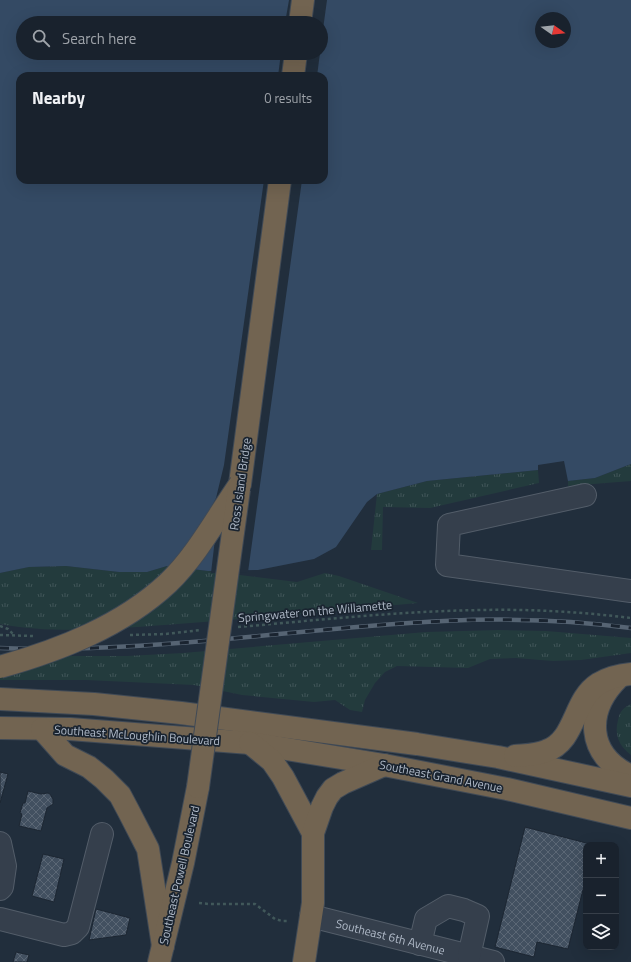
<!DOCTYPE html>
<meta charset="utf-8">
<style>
body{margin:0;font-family:"Titillium Web",sans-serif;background:#262f39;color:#f1f3f6}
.controls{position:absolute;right:12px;bottom:12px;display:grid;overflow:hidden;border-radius:8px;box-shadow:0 4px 16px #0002}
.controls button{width:36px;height:36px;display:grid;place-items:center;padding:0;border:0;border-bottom:1px solid #373f49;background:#19222d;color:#f1f3f6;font:20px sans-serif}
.compass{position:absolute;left:535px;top:12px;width:36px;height:36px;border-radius:50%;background:#19222d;box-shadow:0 4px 16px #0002;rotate:104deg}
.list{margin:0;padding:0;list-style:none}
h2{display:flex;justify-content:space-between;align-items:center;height:52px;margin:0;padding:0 16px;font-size:17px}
h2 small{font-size:13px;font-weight:400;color:#9fa4aa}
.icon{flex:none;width:22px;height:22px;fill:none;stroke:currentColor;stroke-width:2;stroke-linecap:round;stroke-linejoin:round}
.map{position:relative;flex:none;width:631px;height:962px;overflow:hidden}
.search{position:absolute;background:#19222d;box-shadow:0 4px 16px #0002;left:16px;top:16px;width:312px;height:44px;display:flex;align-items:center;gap:10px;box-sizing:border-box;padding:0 14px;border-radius:22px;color:#9fa4aa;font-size:15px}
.panel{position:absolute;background:#19222d;box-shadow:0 4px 16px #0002;left:16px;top:72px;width:312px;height:112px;border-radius:12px}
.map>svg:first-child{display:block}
.grass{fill:url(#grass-tufts)}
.water{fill:#344a64;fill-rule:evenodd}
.pier{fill:#212e3c}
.building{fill:url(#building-cross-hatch);stroke:#1c2632}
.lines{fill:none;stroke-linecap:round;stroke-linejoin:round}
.minor-casing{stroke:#535d69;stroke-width:24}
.highway-casing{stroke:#404a56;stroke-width:24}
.path{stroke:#41585a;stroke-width:2.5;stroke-dasharray:3 3;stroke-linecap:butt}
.minor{stroke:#353f4c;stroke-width:22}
.highway{stroke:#726451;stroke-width:22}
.rail-casing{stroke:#566473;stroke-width:4.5}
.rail{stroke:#1a2430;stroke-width:3;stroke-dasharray:9;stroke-linecap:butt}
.highway-bridge-casing{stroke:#404a56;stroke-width:24;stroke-linecap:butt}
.highway-bridge{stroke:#726451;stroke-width:22}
.labels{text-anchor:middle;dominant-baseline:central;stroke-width:3.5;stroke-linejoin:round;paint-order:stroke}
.street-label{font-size:12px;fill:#b0bac8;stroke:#1a2430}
</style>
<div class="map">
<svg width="631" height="962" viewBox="0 0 631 962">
<defs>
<pattern id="grass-tufts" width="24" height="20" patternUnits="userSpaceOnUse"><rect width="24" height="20" fill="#233b3d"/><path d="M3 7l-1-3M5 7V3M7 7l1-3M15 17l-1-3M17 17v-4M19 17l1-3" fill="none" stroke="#405558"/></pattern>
<pattern id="building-cross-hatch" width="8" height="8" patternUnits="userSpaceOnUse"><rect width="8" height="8" fill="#425060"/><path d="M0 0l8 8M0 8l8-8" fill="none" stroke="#5b6775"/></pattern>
</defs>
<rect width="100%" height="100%" fill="#212e3c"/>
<g class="grass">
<polygon points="631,464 631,481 568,486 568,481 595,478"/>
<polygon points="538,470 539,483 430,508 383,507 382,550 371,550 377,494 427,481"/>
<path d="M66,566L119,572H147L167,566L297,582L325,573L339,576L418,603C333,611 249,619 164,625C110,629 53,634 0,624V573L29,567Z"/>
<polygon points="499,630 546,631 631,638 631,653 581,660 553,661 516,658 490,659 468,668 397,666 385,672 375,683 365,700 362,712 350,710 335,700 314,702 242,695 194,685 86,680 0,680 0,654 72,656 127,656 183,653 426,632"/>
<path d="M631,704V755C619,746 614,735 618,720C620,711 623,708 631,704Z"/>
</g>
<path class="water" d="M0,0H631V464L595,478L568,481L564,461L538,465V470L427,481L377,494L367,502L336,547L314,559L258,570L208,571L167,566L147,572H119L66,566L29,567L0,573ZM541,18H565V42H541ZM23,23H321V53H23ZM20,76H324V180H20Z"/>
<g class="pier">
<polygon points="289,0 327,0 321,44 321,23 285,23"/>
<polygon points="281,53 320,53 317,76 278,76"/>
<polygon points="264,180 302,180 248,572 211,573 215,539 204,521 216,498 224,465"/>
</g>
<g class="building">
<polygon points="0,772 8,774 0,803"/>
<polygon points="28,791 41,794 48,793 50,794 53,799 53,804 47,808 41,831 19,826 22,814 20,813 23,803 25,803"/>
<polygon points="525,827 594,845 586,845 586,878 568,949 537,942 534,957 495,947"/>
<polygon points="43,854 64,859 54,902 32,896"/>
<polygon points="96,909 130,918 126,935 89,940"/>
<polygon points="16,952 29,955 27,962 28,962 13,962"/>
</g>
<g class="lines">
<g class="minor-casing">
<g id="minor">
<polyline points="585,495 449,525 447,565 631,591"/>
<polyline points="0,843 5,866 2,887 0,889"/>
<path id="s1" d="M311,916L493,962"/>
<polyline points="0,919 64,935 72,933 78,927 102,834"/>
<polyline points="420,944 426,919 448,906 464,910 478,916 469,956"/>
</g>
</g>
<g class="highway-casing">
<g id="highway">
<polyline points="300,23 303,0"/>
<polyline points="293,76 296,53"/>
<polyline points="240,484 280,180"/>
<path d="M618,678C585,711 586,755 631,776"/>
<polyline points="0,699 94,704 181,713 417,744 498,757 631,786"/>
<polyline points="0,728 70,729 250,743 384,765 507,789 631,818"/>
<polyline points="42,729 65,755 89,767 104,779 120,795 129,812 148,849 163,946"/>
<polyline points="250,743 272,761 283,777 313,833"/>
<path d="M515,756C525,755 537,755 546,751C576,741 573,700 598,684C608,678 620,675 631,674"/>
<polyline points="159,962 183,863 198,787"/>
<polyline points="304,962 313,903 313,833 322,807 327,797 333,789 343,783 384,765"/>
</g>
</g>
<g class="path">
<polyline points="0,626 8,629 14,635"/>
<path d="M238,627C320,620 401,611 483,610C532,609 582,612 631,618"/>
<polyline points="0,635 33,636"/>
<polyline points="130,635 165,634 201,630"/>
<polyline points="199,903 209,904 255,904 275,919 282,921 289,921"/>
</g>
<use href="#minor" class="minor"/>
<use href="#highway" class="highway"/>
<g class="rail-casing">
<path id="rail" d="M0,648C149,654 296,628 444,621C505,618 571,620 631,628"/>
</g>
<use href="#rail" class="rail"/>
<g class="highway-bridge-casing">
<g id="highway-bridge">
<path d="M0,667C60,650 122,626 168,583C197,555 217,517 240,484"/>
<polyline points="198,787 239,489"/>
</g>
</g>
<use href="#highway-bridge" class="highway-bridge"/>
</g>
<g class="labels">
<g class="street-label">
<text transform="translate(240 484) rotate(-82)">Ross Island Bridge</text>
<text transform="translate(315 611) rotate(-5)">Springwater on the Willamette</text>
<text transform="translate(137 735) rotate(4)">Southeast McLoughlin Boulevard</text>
<text transform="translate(441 776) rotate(11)">Southeast Grand Avenue</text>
<text transform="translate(179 875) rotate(-77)">Southeast Powell Boulevard</text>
<text stroke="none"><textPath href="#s1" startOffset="82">Southeast 6th Avenue</textPath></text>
</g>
</g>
</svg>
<div class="controls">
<button>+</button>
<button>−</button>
<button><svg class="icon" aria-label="layers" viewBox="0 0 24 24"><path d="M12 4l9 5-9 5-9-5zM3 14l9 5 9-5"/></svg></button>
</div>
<svg class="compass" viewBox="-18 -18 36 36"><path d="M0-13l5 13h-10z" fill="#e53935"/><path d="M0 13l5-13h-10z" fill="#9fa4aa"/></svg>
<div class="search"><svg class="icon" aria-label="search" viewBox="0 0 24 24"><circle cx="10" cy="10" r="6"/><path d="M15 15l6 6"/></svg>Search here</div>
<section class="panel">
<h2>Nearby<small>0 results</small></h2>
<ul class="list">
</ul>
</section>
</div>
